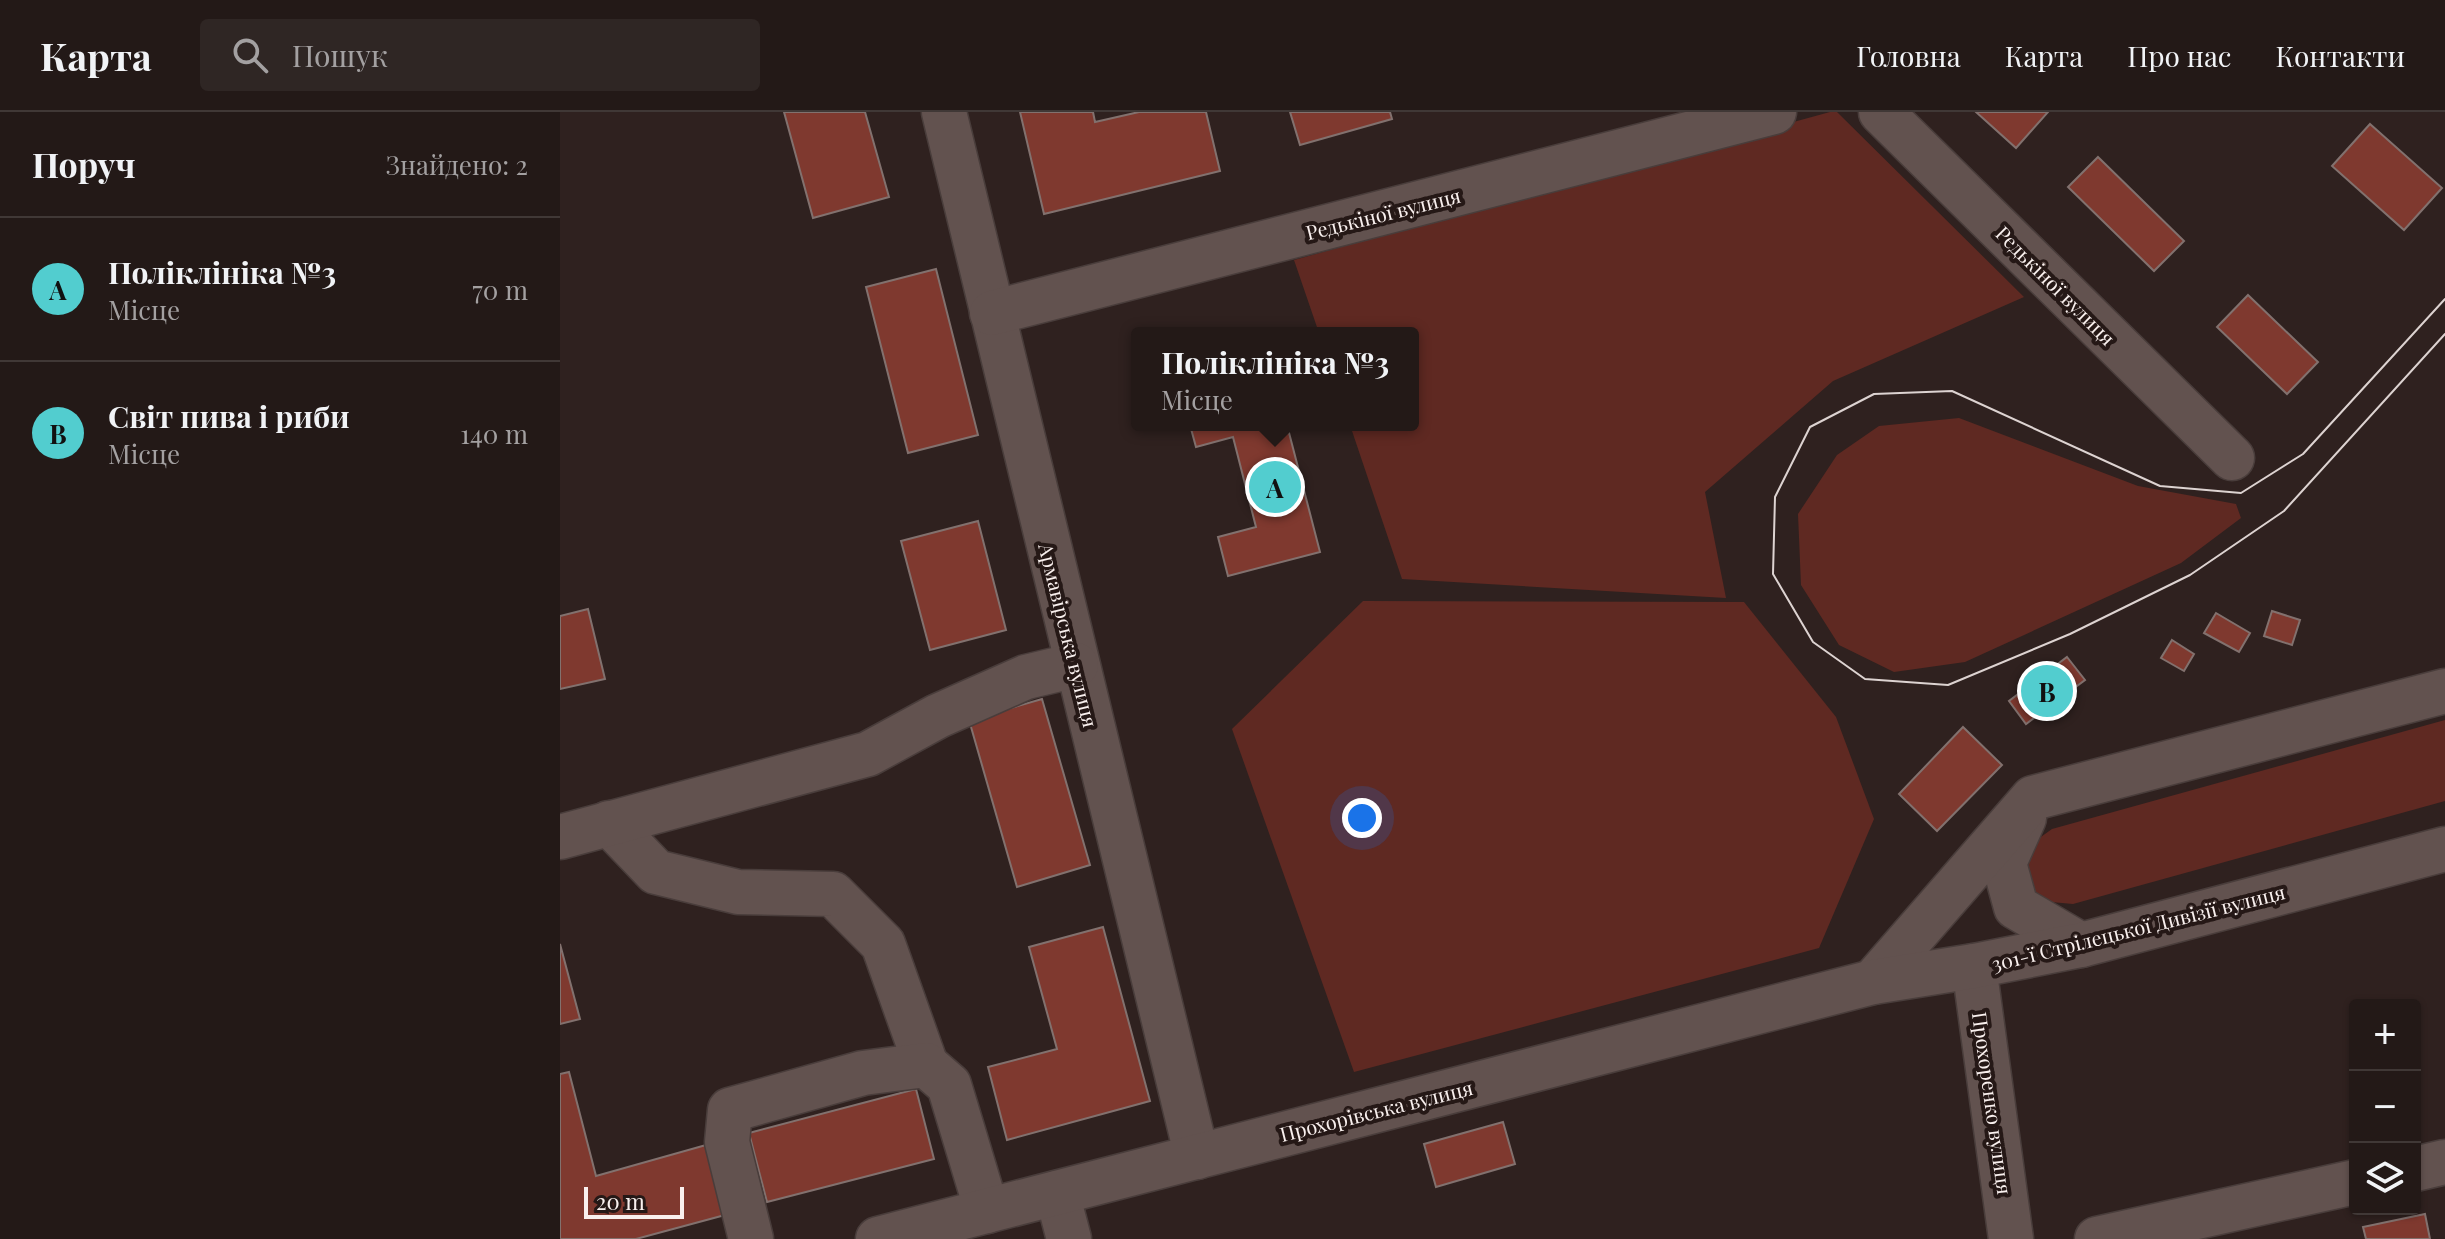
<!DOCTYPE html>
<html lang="uk">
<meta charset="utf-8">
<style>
body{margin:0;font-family:"Playfair Display",serif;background:#2f2624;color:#f1f3f6}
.controls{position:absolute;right:24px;bottom:24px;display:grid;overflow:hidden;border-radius:8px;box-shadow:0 2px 6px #0004}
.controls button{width:72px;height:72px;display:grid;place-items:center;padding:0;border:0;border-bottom:2px solid #403836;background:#231917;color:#f1f3f6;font:40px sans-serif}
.scale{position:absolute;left:24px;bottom:20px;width:100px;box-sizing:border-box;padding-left:8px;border:4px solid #f9f0ee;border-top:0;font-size:22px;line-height:28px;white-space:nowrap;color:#f9f0ee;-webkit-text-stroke:6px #251816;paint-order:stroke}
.you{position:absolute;left:802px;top:706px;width:28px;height:28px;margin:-20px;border:6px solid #fff;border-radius:50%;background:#1a73e8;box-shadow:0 0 0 12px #1a73e833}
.badge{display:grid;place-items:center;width:52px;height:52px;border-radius:50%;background:#52cdcf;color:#111;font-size:26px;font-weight:700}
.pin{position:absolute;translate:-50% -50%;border:4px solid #fff;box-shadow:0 2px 8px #0006}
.popup{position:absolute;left:571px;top:215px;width:288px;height:104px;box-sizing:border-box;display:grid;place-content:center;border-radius:8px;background:#231917;filter:drop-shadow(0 2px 6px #0005);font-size:26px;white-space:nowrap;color:#a3a0a1}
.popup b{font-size:30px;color:#f1f3f6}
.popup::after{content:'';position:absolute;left:50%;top:100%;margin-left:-16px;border:16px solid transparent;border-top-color:#231917}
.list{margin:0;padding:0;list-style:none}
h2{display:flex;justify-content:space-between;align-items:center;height:104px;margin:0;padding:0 32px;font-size:34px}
h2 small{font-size:26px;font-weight:400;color:#a3a0a1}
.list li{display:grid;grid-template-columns:52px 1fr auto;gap:24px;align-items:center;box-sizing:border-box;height:144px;padding:0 32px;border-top:2px solid #403836}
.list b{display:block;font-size:30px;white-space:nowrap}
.list p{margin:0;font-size:26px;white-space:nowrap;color:#a3a0a1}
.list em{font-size:26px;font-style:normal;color:#a3a0a1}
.icon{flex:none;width:44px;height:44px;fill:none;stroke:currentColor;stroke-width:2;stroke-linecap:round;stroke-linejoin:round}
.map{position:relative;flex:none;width:1885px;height:1127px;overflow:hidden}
header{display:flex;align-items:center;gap:48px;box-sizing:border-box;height:112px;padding:0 40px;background:#231917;border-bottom:2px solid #403836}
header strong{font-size:38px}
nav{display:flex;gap:44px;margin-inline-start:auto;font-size:28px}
.search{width:560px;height:72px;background:#2f2624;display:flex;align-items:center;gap:20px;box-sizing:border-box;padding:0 28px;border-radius:8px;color:#a3a0a1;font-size:30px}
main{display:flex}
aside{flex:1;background:#231917}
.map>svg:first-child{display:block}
.green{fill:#5f2922}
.building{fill:#7f392f;stroke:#82716e;stroke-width:2}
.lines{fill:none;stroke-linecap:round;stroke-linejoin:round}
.minor-casing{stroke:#493d3b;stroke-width:47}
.minor{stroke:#62524f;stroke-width:44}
.tram{stroke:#ddd3d1;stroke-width:2}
.labels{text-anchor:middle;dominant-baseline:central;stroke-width:8;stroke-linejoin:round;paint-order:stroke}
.street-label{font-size:20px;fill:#f9f0ee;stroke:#251816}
</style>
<header>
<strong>Карта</strong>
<div class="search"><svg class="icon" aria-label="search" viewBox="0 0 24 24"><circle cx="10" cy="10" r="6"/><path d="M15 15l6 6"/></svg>Пошук</div>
<nav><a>Головна</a><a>Карта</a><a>Про нас</a><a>Контакти</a></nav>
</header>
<main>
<aside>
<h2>Поруч<small>Знайдено: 2</small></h2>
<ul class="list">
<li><span class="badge">A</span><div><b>Поліклініка №3</b><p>Місце</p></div><em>70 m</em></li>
<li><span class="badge">B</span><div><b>Світ пива і риби</b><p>Місце</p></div><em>140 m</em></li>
</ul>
</aside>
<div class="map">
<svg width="1885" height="1127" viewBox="0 0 1885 1127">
<rect width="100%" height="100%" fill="#2f211f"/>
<g class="green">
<polygon points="1270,0 1277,0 1464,185 1273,269 1145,380 1166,486 842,467 790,313 853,313 853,221 759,221 734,148"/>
<polygon points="1399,306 1578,374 1676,392 1681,406 1621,451 1405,550 1334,560 1279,533 1241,473 1238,402 1277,343 1319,314"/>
<polygon points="803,489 1184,490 1276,605 1314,707 1259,836 794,960 672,617"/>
<polygon points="1885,608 1885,689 1513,792 1480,789 1462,764 1471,732 1492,717"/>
</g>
<g class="building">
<polygon points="224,0 305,0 329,85 253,106"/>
<polygon points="460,0 533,0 535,10 579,0 646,0 660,59 484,102"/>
<polygon points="730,0 830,0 832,7 740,33"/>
<polygon points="1416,0 1488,0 1456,36"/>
<polygon points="1810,12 1882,76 1844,118 1772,54"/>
<polygon points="1538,45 1624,129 1594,159 1508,75"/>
<polygon points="376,157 418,323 348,341 306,175"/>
<polygon points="1688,183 1758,250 1727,282 1657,215"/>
<polygon points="630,313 727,313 760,440 668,464 658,425 696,415 673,325 636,335"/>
<polygon points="418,409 446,518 370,538 341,429"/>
<polygon points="28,497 45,567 0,577 0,504"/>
<polygon points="1712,499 1740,508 1732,533 1704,524"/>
<polygon points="1656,501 1690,521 1679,540 1644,521"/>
<polygon points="1612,528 1634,542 1624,559 1601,546"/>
<polygon points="1507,545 1525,568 1466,612 1449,589"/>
<polygon points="482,587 530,753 457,775 409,608"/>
<polygon points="1403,615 1442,653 1377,719 1339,682"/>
<polygon points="543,815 590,989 447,1028 428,955 497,937 469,835"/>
<polygon points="0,832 20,907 0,912"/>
<polygon points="9,960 36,1064 146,1033 165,1103 76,1127 0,1127 0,962"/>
<polygon points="356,977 374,1047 207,1090 189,1021"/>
<polygon points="943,1010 955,1052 876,1075 864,1032"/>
<polygon points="1865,1102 1870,1127 1806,1127 1803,1115"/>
</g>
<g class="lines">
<g class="minor-casing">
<g id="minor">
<polyline points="384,0 637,1045"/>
<polyline points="1321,0 1672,346"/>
<polyline points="432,201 1214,0"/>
<polyline points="1464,706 1444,751 1456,795 1521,833"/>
<polyline points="49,711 96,760 178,780 273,782 323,832 366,953"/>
<polyline points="0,725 308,642 378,604 466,565 516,553"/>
<polyline points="1414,854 1451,1127"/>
<polyline points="1313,870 1473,686 1885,579"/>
<polyline points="1855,1057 1885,1050"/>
<polyline points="497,1081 509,1127"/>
<polyline points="191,1127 167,1030 170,998 303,961 366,953 389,973 427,1099"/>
<polyline points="318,1127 1313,870 1414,854 1521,833 1885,737"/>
<polyline points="1537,1127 1795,1070"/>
</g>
</g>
<use href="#minor" class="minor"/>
<polyline class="tram" points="1885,187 1743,342 1681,381 1600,374 1392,279 1314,282 1250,315 1215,385 1213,462 1253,530 1305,567 1388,573 1510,522 1630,463 1724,399 1885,222"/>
</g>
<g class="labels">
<g class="street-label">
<text transform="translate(823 101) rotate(-14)">Редькіної вулиця</text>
<text transform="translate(1496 173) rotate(45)">Редькіної вулиця</text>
<text transform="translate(509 523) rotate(76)">Армавірська вулиця</text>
<text transform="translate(1578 815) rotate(-14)">301-ї Стрілецької Дивізії вулиця</text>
<text transform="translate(1433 991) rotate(82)">Прохоренко вулиця</text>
<text transform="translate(816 998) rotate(-14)">Прохорівська вулиця</text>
</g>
</g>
</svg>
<div class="controls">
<button>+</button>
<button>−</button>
<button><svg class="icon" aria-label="layers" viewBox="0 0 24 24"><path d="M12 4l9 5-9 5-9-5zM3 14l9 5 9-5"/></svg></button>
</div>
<div class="scale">20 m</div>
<div class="you"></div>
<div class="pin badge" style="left:715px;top:375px">A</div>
<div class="popup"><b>Поліклініка №3</b>Місце</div>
<div class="pin badge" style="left:1487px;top:579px">B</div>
</div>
</main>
